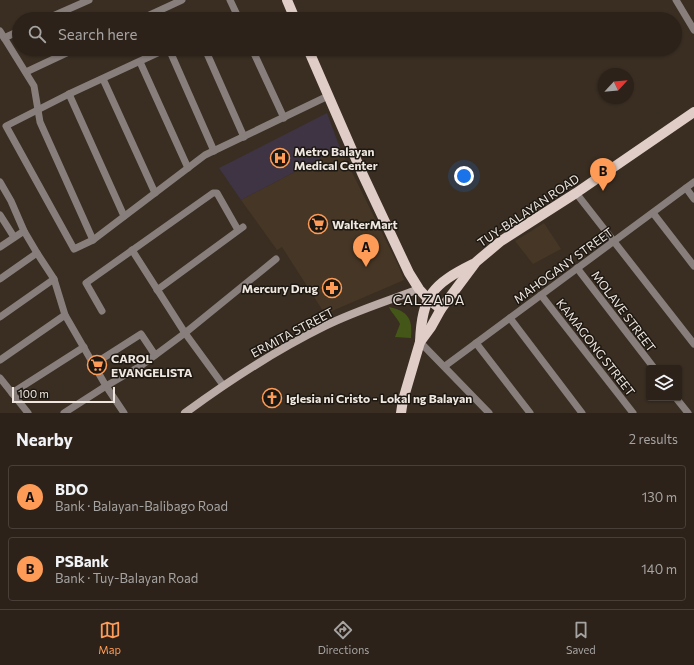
<!DOCTYPE html>
<meta charset="utf-8">
<style>
body{margin:0;font-family:Commissioner,sans-serif;background:#342a23;color:#f1f3f6}
.controls{position:absolute;right:12px;bottom:12px;display:grid;overflow:hidden;border-radius:4px;box-shadow:0 1px 3px #0004}
.controls button{width:36px;height:36px;display:grid;place-items:center;padding:0;border:0;border-bottom:1px solid #483f39;background:#2c221a;color:#f1f3f6;font:20px sans-serif}
.compass{position:absolute;left:598px;top:68px;width:36px;height:36px;border-radius:50%;background:#2c221a;box-shadow:0 1px 3px #0004;rotate:64deg}
.scale{position:absolute;left:12px;bottom:10px;width:103px;box-sizing:border-box;padding-left:4px;border:2px solid #eee6df;border-top:0;font-size:11px;line-height:14px;white-space:nowrap;color:#eee6df;-webkit-text-stroke:3px #1d1812;paint-order:stroke}
.you{position:absolute;left:464px;top:176px;width:14px;height:14px;margin:-10px;border:3px solid #fff;border-radius:50%;background:#1a73e8;box-shadow:0 0 0 6px #1a73e833}
.badge{display:grid;place-items:center;width:26px;height:26px;border-radius:50%;background:#fe9c57;color:#111;font-size:13px;font-weight:700}
.pin{position:absolute;translate:-50% -33px;filter:drop-shadow(0 1px 2px #0008)}
.pin::after{content:'';position:absolute;top:21px;width:14px;height:12px;background:inherit;clip-path:polygon(0 0,100% 0,50% 100%)}
.list{margin:0;padding:0;list-style:none}
h2{display:flex;justify-content:space-between;align-items:center;height:52px;margin:0;padding:0 16px;font-size:17px}
h2 small{font-size:13px;font-weight:400;color:#a6a4a2}
.list li{display:grid;grid-template-columns:26px 1fr auto;gap:12px;align-items:center;box-sizing:border-box;height:64px;margin:0 8px 8px;padding:0 8px;border:1px solid #483f39;border-radius:4px}
.list b{display:block;font-size:15px;white-space:nowrap}
.list p{margin:0;font-size:13px;white-space:nowrap;color:#a6a4a2}
.list em{font-size:13px;font-style:normal;color:#a6a4a2}
.icon{flex:none;width:22px;height:22px;fill:none;stroke:currentColor;stroke-width:2;stroke-linecap:round;stroke-linejoin:round}
.map{position:relative;flex:none;width:694px;height:413px;overflow:hidden}
.search{position:absolute;background:#2c221a;box-shadow:0 1px 3px #0004;left:12px;right:12px;top:12px;height:44px;display:flex;align-items:center;gap:10px;box-sizing:border-box;padding:0 14px;border-radius:22px;color:#a6a4a2;font-size:15px}
.sheet{height:196px;background:#2c221a}
nav{display:flex;justify-content:space-around;align-items:center;box-sizing:border-box;height:56px;border-top:1px solid #483f39;background:#2c221a;font-size:11px;color:#a6a4a2}
nav a{display:grid;justify-items:center;gap:2px}
nav .on{color:#fe9c57}
.map>svg:first-child{display:block}
.built{fill:#463625}
.medical{fill:#3e3443}
.green{fill:#455718}
.lines{fill:none;stroke-linecap:round;stroke-linejoin:round}
.minor{stroke:#887f7c;stroke-width:7}
.secondary{stroke:#baaba7;stroke-width:8}
.primary{stroke:#e0cdc8;stroke-width:10}
.labels{text-anchor:middle;dominant-baseline:central;stroke-width:3;stroke-linejoin:round;paint-order:stroke}
.poi-label{font-size:12px;font-weight:bold;fill:#eee6df;stroke:#1d1812;text-anchor:start}
.street-label{font-size:12px;fill:#eee6df;stroke:#1d1812}
.quarter-label{font-size:14px;letter-spacing:1px;fill:#eee6df;stroke:#1d1812}
</style>
<div class="map">
<svg width="694" height="413" viewBox="0 0 694 413">
<rect width="100%" height="100%" fill="#3a2e22"/>
<g class="built">
<polygon points="340,148 398,265 404,280 325,314 282,247 277,250 241,200"/>
<polygon points="544,223 561,249 533,264 515,241"/>
</g>
<polygon class="medical" points="327,113 340,148 241,200 219,168"/>
<path class="green" d="M389,307C408,311 413,319 411,338L395,337L400,324C397,317 392,314 389,307Z"/>
<g class="lines">
<g class="minor">
<polyline points="230,0 239,19"/>
<polyline points="676,0 694,30"/>
<polyline points="46,19 89,0"/>
<polyline points="141,19 182,0"/>
<polyline points="0,31 34,86 40,122 93,240"/>
<polyline points="4,38 19,31"/>
<polyline points="166,49 69,94 6,126 74,249 93,240 205,155 328,96"/>
<polyline points="169,49 214,151"/>
<polyline points="205,49 244,137"/>
<polyline points="252,49 284,118"/>
<polyline points="140,62 188,168"/>
<polyline points="26,72 75,49"/>
<polyline points="103,79 155,193"/>
<polyline points="69,94 124,216"/>
<polyline points="0,182 11,201 24,231 37,253 54,279 65,315 106,386 124,413"/>
<polyline points="686,188 694,199"/>
<polyline points="576,193 694,344"/>
<polyline points="653,213 694,266"/>
<polyline points="0,215 14,237"/>
<polyline points="0,247 24,231"/>
<polyline points="132,250 185,333 223,385"/>
<polyline points="577,268 654,368"/>
<polyline points="0,279 37,253"/>
<polyline points="157,290 243,227"/>
<polyline points="541,295 633,413"/>
<polyline points="102,311 86,283 213,193 217,193 238,230"/>
<polyline points="0,317 54,279"/>
<polyline points="510,318 582,413"/>
<polyline points="420,342 489,413"/>
<polyline points="476,343 530,413"/>
<polyline points="0,360 65,315"/>
<polyline points="94,364 141,334 155,355"/>
<polyline points="445,366 694,182"/>
<polyline points="0,378 28,413"/>
<polyline points="12,393 84,347"/>
<polyline points="676,398 688,413"/>
<polyline points="64,413 106,386 142,365 185,333 276,259"/>
</g>
<path class="secondary" d="M185,413C230,380 274,351 325,326C355,311 388,301 419,289"/>
<g class="primary">
<polyline points="287,0 295,19"/>
<polyline points="308,49 362,173 409,273 419,289 428,299 441,309"/>
<path d="M420,342C422,295 433,284 473,264"/>
<polyline points="401,413 403,400 420,342 431,327 441,309 476,262 501,241 576,193 694,112"/>
</g>
</g>
<defs>
<g id="hospital-ring" transform="scale(1)"><circle r="9.5" fill="#1d1812" stroke="#fe9c57" stroke-width="1.5"/><path d="M-5-5h3v3.5h4V-5h3V5h-3V1.5h-4V5h-3Z" fill="#fe9c57"/></g>
<g id="supermarket-ring" transform="scale(1)"><circle r="9.5" fill="#1d1812" stroke="#fe9c57" stroke-width="1.5"/><path d="M-6-5.5h2.5l.6 2H6L4.5 2H-2.5L-4.4-4H-6ZM-1.5 3.2a1.3 1.3 0 1 0 .1 0ZM3 3.2a1.3 1.3 0 1 0 .1 0Z" fill="#fe9c57"/></g>
<g id="pharmacy-ring" transform="scale(1)"><circle r="9.5" fill="#1d1812" stroke="#fe9c57" stroke-width="1.5"/><path d="M-2-6h4v4h4v4h-4v4h-4v-4h-4v-4h4Z" fill="#fe9c57"/></g>
<g id="church-ring" transform="scale(1)"><circle r="9.5" fill="#1d1812" stroke="#fe9c57" stroke-width="1.5"/><path d="M-1.2-6h2.4v3.5h3.3v2.4h-3.3V6h-2.4V-.1h-3.3v-2.4h3.3Z" fill="#fe9c57"/></g>
</defs>
<g fill-rule="evenodd">
<use href="#hospital-ring" x="280" y="158"/>
<use href="#supermarket-ring" x="318" y="224"/>
<use href="#pharmacy-ring" x="332" y="288"/>
<use href="#supermarket-ring" x="97" y="365"/>
<use href="#church-ring" x="272" y="398"/>
</g>
<g class="labels">
<g class="poi-label">
<text x="294" y="151">Metro Balayan<tspan x="294" dy="14">Medical Center</tspan></text>
<text x="332" y="224">WalterMart</text>
<text x="318" y="288" text-anchor="end">Mercury Drug</text>
<text x="111" y="358">CAROL<tspan x="111" dy="14">EVANGELISTA</tspan></text>
<text x="286" y="398">Iglesia ni Cristo - Lokal ng Balayan</text>
</g>
<g class="street-label">
<text transform="translate(528 210) rotate(-34)">TUY-BALAYAN ROAD</text>
<text transform="translate(563 265) rotate(-36)">MAHOGANY STREET</text>
<text transform="translate(624 311) rotate(53)">MOLAVE STREET</text>
<text transform="translate(292 332) rotate(-28)">ERMITA STREET</text>
<text transform="translate(596 347) rotate(52)">KAMAGONG STREET</text>
</g>
<g class="quarter-label">
<text x="429" y="299">CALZADA</text>
</g>
</g>
</svg>
<div class="controls">
<button><svg class="icon" aria-label="layers" viewBox="0 0 24 24"><path d="M12 4l9 5-9 5-9-5zM3 14l9 5 9-5"/></svg></button>
</div>
<svg class="compass" viewBox="-18 -18 36 36"><path d="M0-13l5 13h-10z" fill="#e53935"/><path d="M0 13l5-13h-10z" fill="#a6a4a2"/></svg>
<div class="scale">100 m</div>
<div class="you"></div>
<div class="pin badge" style="left:366px;top:267px">A</div>
<div class="pin badge" style="left:603px;top:191px">B</div>
<div class="search"><svg class="icon" aria-label="search" viewBox="0 0 24 24"><circle cx="10" cy="10" r="6"/><path d="M15 15l6 6"/></svg>Search here</div>
</div>
<section class="sheet">
<h2>Nearby<small>2 results</small></h2>
<ul class="list">
<li><span class="badge">A</span><div><b>BDO</b><p>Bank · Balayan-Balibago Road</p></div><em>130 m</em></li>
<li><span class="badge">B</span><div><b>PSBank</b><p>Bank · Tuy-Balayan Road</p></div><em>140 m</em></li>
</ul>
</section>
<nav>
<a class="on"><svg class="icon" aria-label="map" viewBox="0 0 24 24"><path d="M3 6l6-2 6 2 6-2v14l-6 2-6-2-6 2zM9 4v14M15 6v14"/></svg>Map</a>
<a><svg class="icon" aria-label="directions" viewBox="0 0 24 24"><path d="M12 3l9 9-9 9-9-9zM9 14v-3h6M13 9l2 2-2 2"/></svg>Directions</a>
<a><svg class="icon" aria-label="saved" viewBox="0 0 24 24"><path d="M7 4h10v16l-5-4-5 4z"/></svg>Saved</a>
</nav>
